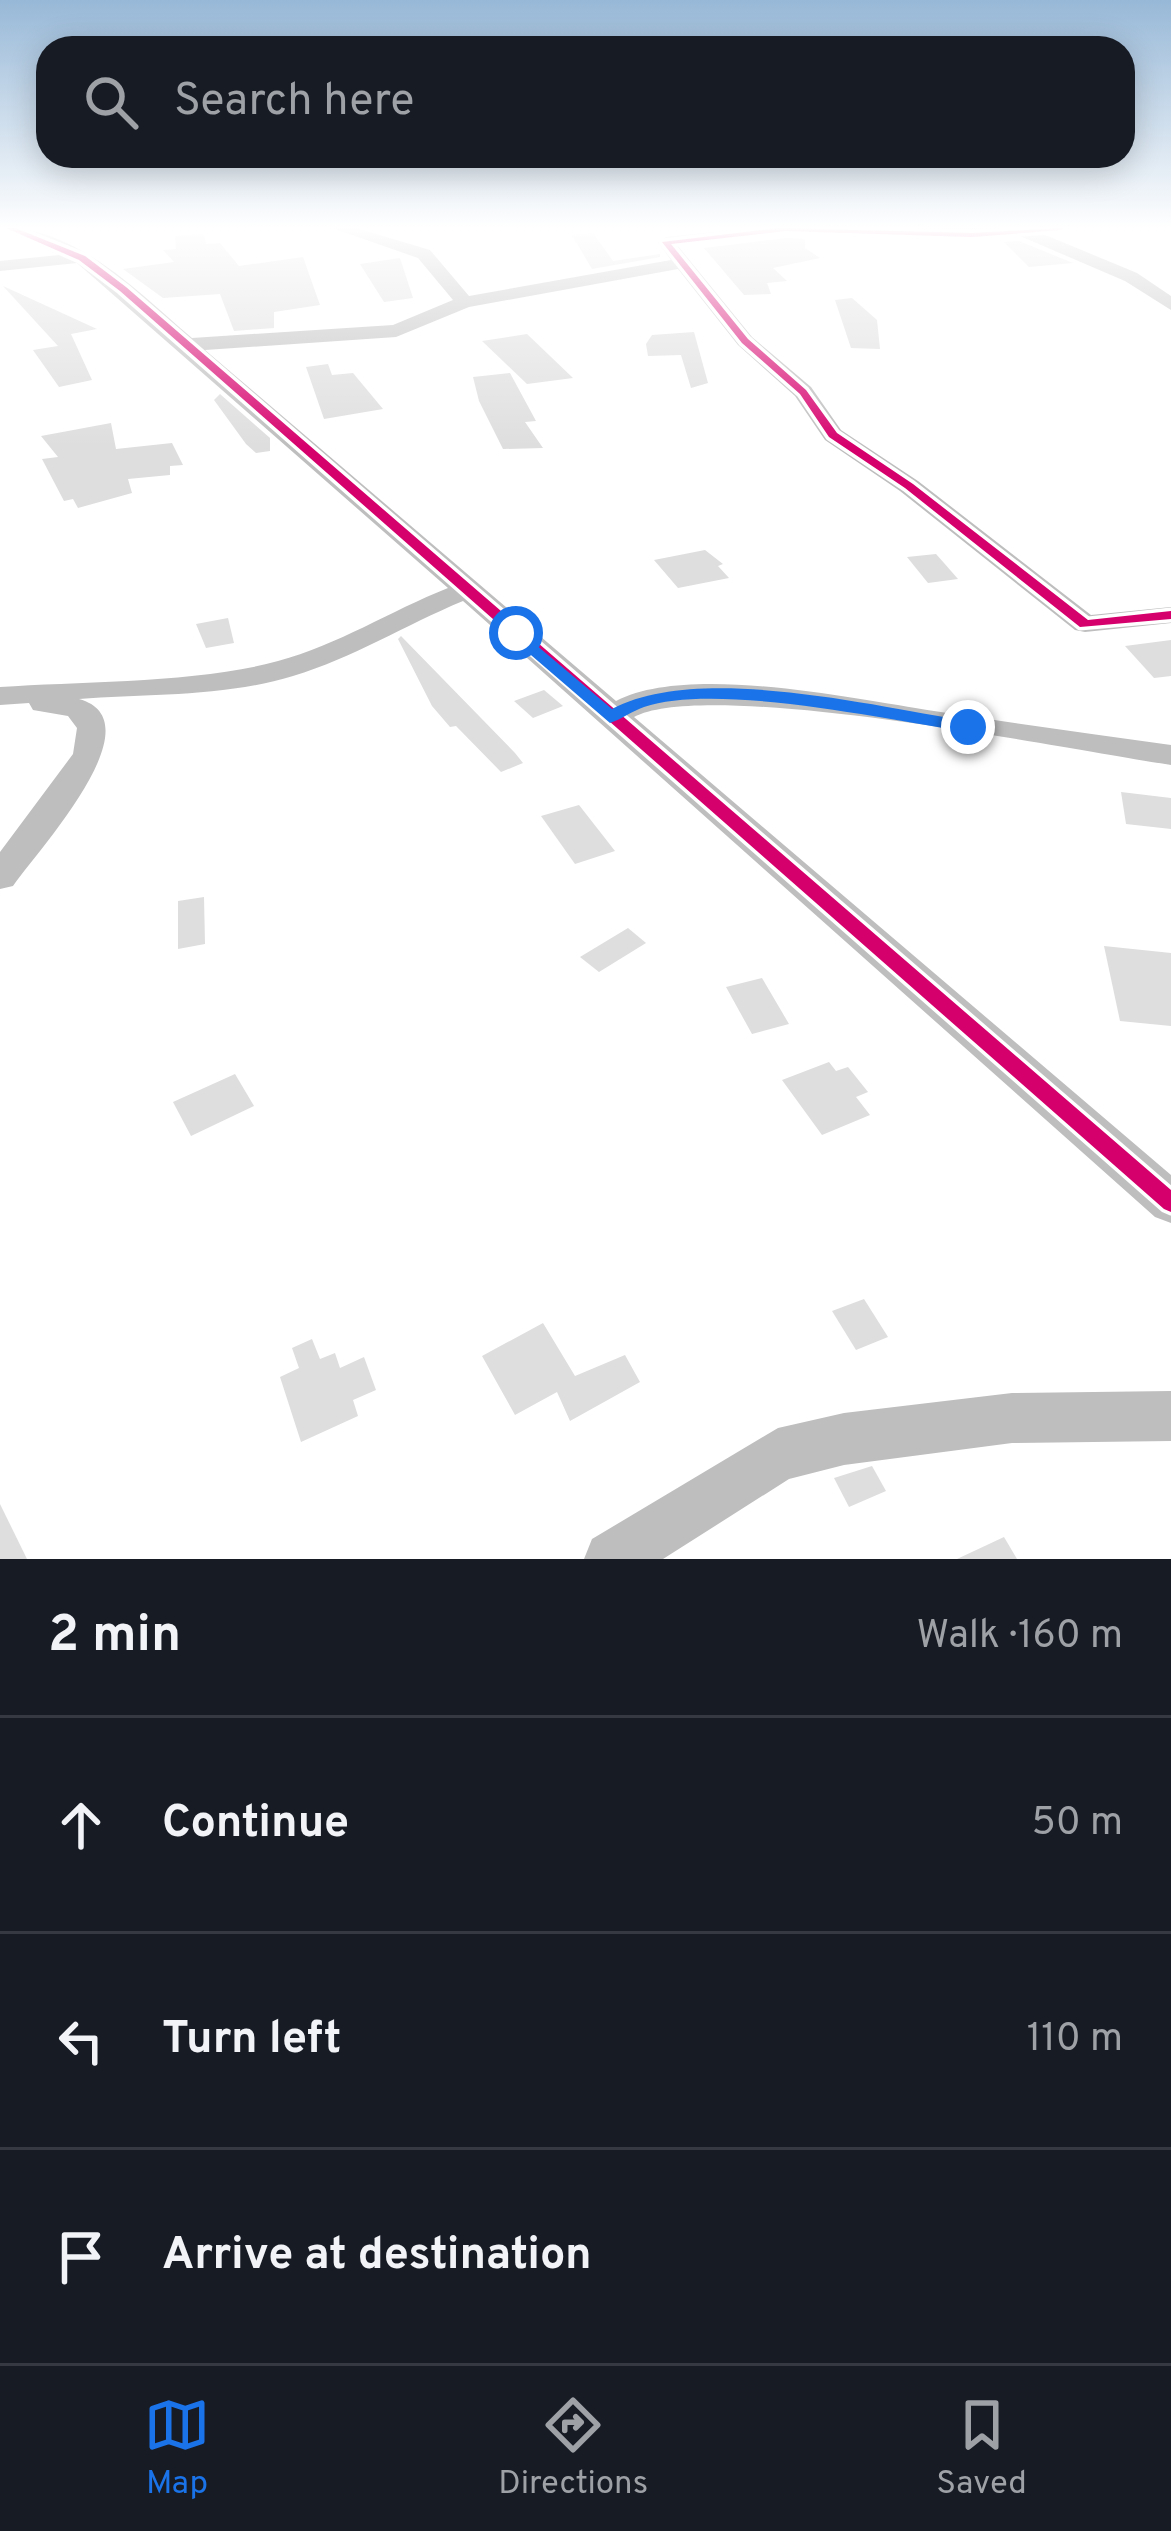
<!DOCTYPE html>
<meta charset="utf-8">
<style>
body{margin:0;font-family:Overpass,sans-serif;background:#242831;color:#f1f3f6}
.stop{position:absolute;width:36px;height:36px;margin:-27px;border:9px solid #1a73e8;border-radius:50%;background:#fff}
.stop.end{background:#1a73e8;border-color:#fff;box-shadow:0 3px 12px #0008}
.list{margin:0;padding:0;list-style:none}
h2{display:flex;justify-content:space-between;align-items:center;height:156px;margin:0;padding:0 48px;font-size:51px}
h2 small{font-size:39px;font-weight:400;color:#9ea1a6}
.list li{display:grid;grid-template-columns:78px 1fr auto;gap:36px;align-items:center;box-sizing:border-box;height:216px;padding:0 48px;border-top:3px solid #363941}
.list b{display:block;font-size:45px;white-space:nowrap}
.list em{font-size:39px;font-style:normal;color:#9ea1a6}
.icon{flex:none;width:66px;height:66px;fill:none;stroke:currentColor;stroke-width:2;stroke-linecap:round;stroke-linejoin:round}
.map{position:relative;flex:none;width:1171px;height:1559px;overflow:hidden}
.search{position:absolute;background:#171b24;box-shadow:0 6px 30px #0003;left:36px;right:36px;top:36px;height:132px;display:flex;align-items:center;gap:30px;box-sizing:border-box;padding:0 42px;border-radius:36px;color:#9ea1a6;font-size:45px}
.sheet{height:804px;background:#171b24}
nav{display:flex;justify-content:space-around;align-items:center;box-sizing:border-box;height:168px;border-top:3px solid #363941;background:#171b24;font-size:33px;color:#9ea1a6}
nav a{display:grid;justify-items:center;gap:6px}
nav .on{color:#1a73e8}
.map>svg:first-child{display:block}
.building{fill:#dedede}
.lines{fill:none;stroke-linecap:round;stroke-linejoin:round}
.minor{fill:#bebebe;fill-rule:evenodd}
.cycleway-casing{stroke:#fff;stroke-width:7}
.cycleway{fill:#d6006c;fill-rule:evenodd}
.route{fill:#1a73e8}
</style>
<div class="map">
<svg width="1171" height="1559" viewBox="0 0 1171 1559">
<rect width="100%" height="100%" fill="#fff"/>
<g class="building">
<polygon points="593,233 613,261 660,254 660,257 592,269 572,235"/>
<polygon points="204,234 206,244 220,243 239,266 303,257 320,305 274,312 274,328 234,331 220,294 163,298 123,269 174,262 163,250 176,249 175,236"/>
<polygon points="786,238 805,239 805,248 820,258 773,268 787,281 767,283 771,294 744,295 704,248"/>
<polygon points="1019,241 1073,263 1029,267 1004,242"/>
<polygon points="400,258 413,298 384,302 360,264"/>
<polygon points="3,286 97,329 71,334 92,380 59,387 33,350 58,346"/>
<polygon points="852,298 877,320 880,349 851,348 835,300"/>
<polygon points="694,332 708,383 691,388 681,355 648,356 646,344 652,335"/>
<polygon points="527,334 573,378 527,384 482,341"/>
<polygon points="328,364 332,375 353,373 383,409 324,419 306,367"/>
<polygon points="510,373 536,421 525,422 543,448 503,449 479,401 473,377"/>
<polygon points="220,394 270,438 270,451 256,453 246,444 214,400"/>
<polygon points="111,423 116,449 172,443 183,465 170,466 170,475 128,479 132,493 78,508 73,499 64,501 42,459 58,457 41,436"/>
<polygon points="705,550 723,564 718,566 729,578 678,588 654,560"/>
<polygon points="936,554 944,563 958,579 928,583 907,557"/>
<polygon points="228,618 234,643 206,648 196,624"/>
<polygon points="401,636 515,753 523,763 501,772 456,726 450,727 432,706 398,639"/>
<polygon points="1171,640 1171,676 1154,678 1125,646"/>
<polygon points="544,690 563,706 533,718 514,701"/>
<polygon points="1121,792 1171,798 1171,829 1126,824"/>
<polygon points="579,805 615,851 575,864 541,816"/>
<polygon points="204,897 205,944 178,949 178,901"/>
<polygon points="628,928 646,943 599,972 580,957"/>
<polygon points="1104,946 1171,953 1171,1026 1120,1021"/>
<polygon points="762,978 789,1024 752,1034 726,987"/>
<polygon points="829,1062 836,1071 848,1067 868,1092 856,1097 870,1115 822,1135 782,1080"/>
<polygon points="235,1074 254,1106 191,1136 173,1102"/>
<polygon points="864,1299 888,1337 856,1350 832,1311"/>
<polygon points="543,1323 575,1376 625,1355 640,1382 570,1421 557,1392 515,1415 482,1356"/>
<polygon points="312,1339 320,1359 335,1353 340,1368 364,1357 376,1390 353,1400 358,1416 301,1442 280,1377 299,1368 292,1348"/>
<polygon points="872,1466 886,1491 849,1507 834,1478"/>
<polygon points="0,1504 27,1559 0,1559"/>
<polygon points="1004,1537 1017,1559 957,1559"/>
</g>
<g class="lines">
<g class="minor">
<path d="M1,228C75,225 140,294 192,338L393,325L453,300L418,258L332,228H356L430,250L469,296L671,260L658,242L666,237L753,228H1069L1043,234L1137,273L1171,296V310L1125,281L1020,236L972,240L786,234L678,246L752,337L811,387L841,430L918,481L1091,615L1171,607V623L1085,632L1075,630L900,491L825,440L795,396L738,345L678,269L469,307L396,337L205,350L616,701C689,663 853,699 934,711C1013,723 1092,734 1171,745V765C1072,750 707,677 634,717L1171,1175V1223L1155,1217L463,601C405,625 353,658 293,676C225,697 148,694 79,699C158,721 38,850 13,886L0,889V852L73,754L77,728L68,716L33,710L29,703L0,705V687C83,681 200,683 278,661C338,645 390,611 448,588L77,263L0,271V261L59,255Z"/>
<polygon points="1171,1391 1171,1441 1012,1443 844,1465 789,1479 663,1559 584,1559 592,1539 778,1428 844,1413 1012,1393"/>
</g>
<g class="cycleway-casing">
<g id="cycleway">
<polygon points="6,228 15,228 85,256 126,287 1171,1190 1171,1212 1164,1209 120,291 79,260"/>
<polygon points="778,228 972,233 1064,228 1061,230 972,237 786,231 671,244 748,339 806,390 837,433 913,484 1088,620 1171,611 1171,619 1080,627 905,488 829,437 800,394 742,343 662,242"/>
</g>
</g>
<use href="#cycleway" class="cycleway"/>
</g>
<linearGradient id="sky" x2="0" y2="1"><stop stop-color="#97b8d7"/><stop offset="0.51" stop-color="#fff"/><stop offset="1" stop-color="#fff" stop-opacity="0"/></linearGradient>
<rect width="1171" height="446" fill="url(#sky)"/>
<path class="route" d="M516,628L612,709C699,663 872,706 968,721L978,727L968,732C889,720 716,682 644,707C632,711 622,719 610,723L510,637L508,633Z"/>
</svg>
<div class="stop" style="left:516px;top:633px"></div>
<div class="stop end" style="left:968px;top:727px"></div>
<div class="search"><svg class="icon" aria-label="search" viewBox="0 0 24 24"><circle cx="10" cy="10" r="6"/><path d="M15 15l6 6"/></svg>Search here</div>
</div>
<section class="sheet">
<h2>2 min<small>Walk · 160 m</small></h2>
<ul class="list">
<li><svg class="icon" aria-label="ahead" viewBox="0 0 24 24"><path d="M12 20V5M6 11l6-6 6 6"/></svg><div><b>Continue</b></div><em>50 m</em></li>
<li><svg class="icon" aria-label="left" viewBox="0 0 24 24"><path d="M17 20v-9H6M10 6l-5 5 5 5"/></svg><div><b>Turn left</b></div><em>110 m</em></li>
<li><svg class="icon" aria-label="arrive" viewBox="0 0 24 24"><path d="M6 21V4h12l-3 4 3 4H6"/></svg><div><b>Arrive at destination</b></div></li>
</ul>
</section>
<nav>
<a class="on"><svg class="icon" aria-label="map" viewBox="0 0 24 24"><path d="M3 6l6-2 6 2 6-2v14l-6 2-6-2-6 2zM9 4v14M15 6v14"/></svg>Map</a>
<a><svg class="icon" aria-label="directions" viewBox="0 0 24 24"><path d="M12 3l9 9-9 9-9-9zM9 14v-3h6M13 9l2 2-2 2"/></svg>Directions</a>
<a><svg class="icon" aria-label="saved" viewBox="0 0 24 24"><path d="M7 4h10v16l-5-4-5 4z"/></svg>Saved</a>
</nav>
